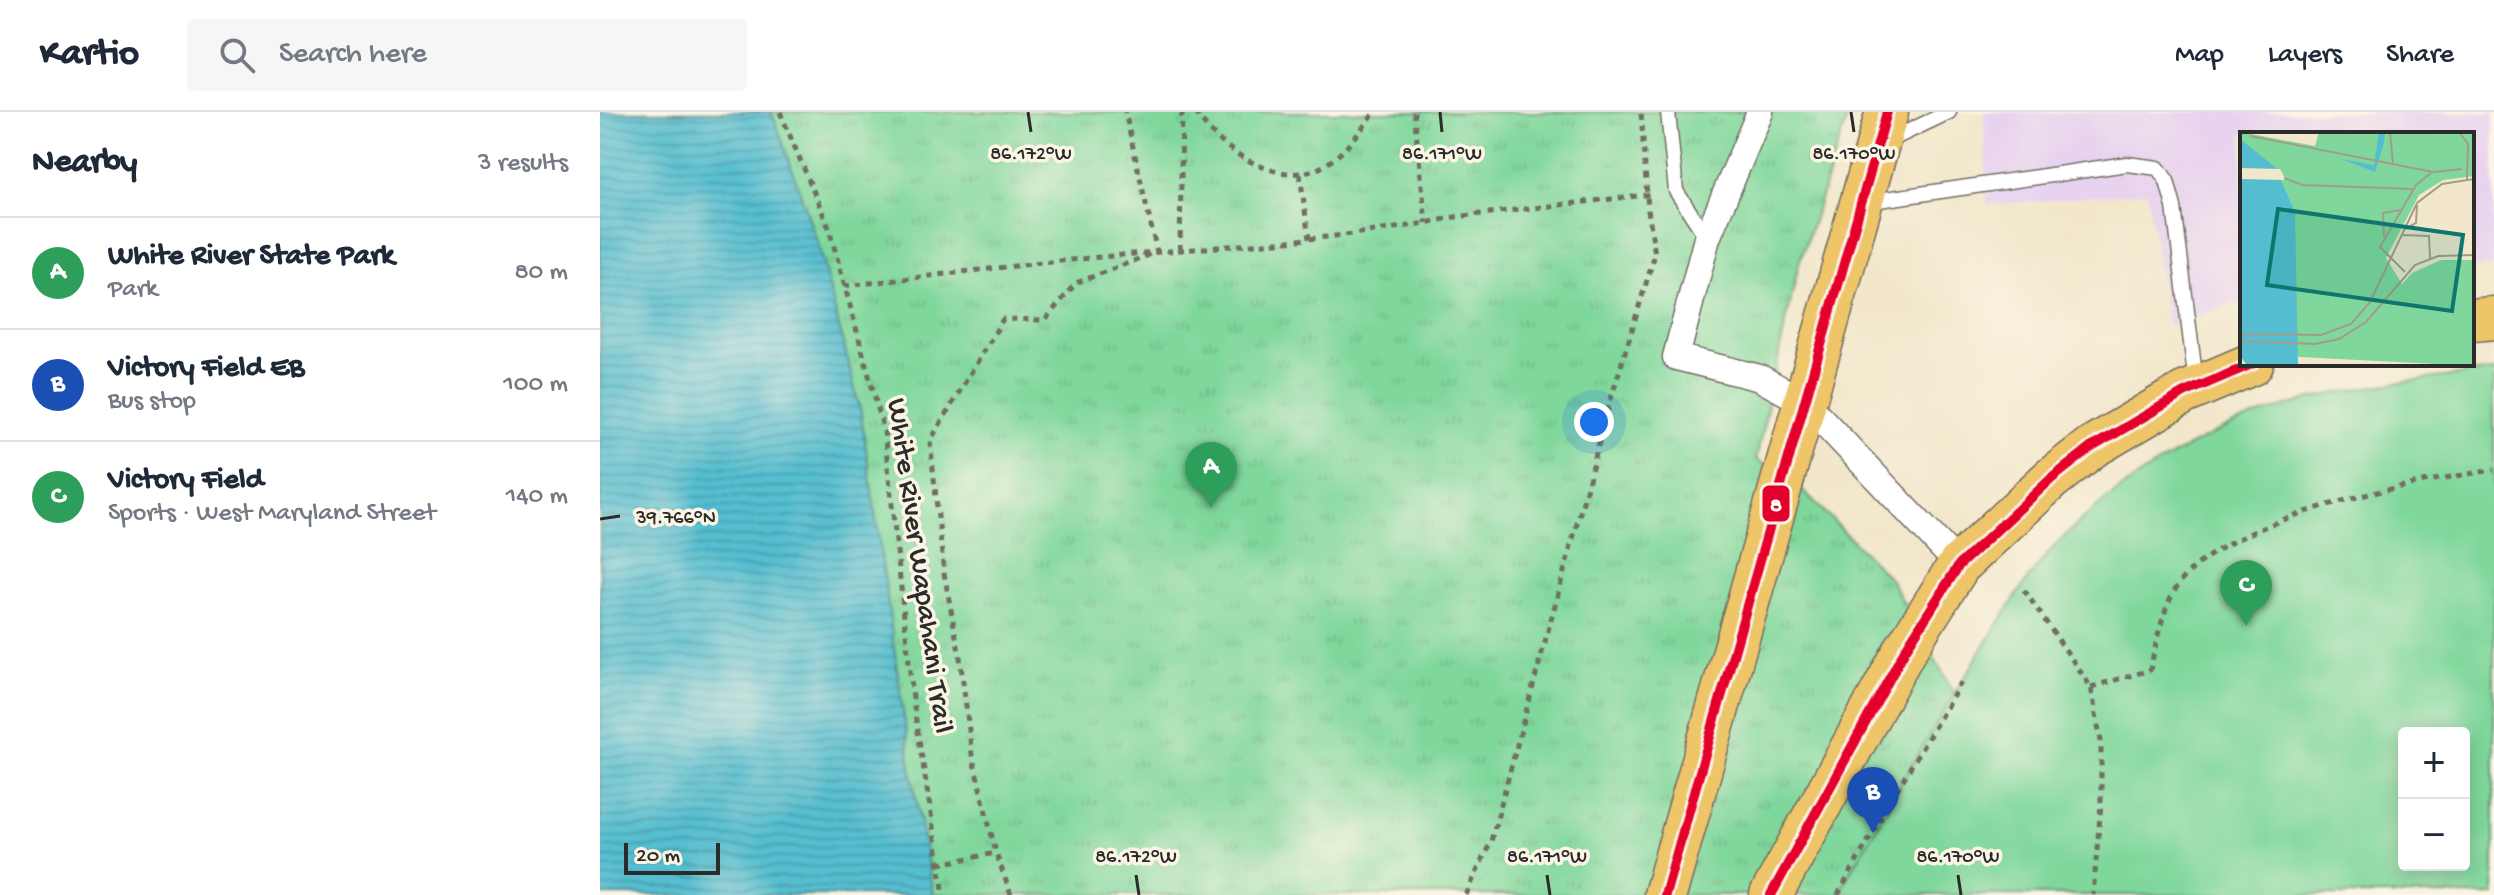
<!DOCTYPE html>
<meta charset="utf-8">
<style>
body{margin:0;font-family:"Gochi Hand",sans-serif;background:#f6f6f7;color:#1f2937}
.controls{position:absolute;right:24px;bottom:24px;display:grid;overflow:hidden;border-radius:8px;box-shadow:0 4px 20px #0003}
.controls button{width:72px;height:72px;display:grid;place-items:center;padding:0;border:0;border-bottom:2px solid #e0e1e3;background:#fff;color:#1f2937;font:40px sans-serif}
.scale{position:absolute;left:24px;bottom:20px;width:96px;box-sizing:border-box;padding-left:8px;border:4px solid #2b2b2b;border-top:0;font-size:22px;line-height:28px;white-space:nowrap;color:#2b2b2b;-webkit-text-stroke:6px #fcf5e5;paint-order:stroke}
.you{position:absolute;left:994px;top:310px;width:28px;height:28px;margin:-20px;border:6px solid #fff;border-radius:50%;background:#1a73e8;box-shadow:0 0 0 12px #1a73e833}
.badge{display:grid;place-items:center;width:52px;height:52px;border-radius:50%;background:#d93025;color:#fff;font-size:26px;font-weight:700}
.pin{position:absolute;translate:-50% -66px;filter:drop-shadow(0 2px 4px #0008)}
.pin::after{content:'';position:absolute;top:42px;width:28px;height:24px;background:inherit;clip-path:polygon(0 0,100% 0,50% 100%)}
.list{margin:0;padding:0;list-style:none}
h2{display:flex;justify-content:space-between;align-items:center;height:104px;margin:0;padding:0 32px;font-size:34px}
h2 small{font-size:26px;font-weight:400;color:#747a83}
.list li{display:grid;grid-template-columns:52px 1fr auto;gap:24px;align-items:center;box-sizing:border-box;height:112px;padding:0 32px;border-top:2px solid #e0e1e3}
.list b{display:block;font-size:30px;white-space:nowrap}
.list p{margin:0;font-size:26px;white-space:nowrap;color:#747a83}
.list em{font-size:26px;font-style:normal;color:#747a83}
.icon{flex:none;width:44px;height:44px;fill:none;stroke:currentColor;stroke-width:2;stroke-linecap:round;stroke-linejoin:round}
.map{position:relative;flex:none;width:1894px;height:783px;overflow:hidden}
header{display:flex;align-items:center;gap:48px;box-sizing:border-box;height:112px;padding:0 40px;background:#fff;border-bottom:2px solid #e0e1e3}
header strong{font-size:38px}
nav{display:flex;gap:44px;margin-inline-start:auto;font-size:28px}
.search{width:560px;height:72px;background:#f6f6f7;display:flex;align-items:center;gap:20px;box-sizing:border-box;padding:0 28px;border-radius:8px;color:#747a83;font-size:30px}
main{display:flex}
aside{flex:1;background:#fff}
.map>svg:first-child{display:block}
.built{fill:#e7d2ef}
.park{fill:url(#park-tufts);stroke:#558163;stroke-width:2;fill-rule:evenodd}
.garden{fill:#7fd79b;stroke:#558163;stroke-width:2;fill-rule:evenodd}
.water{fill:url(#water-rules);stroke:#40747e;stroke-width:2}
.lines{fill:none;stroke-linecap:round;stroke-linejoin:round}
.lane-casing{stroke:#716d63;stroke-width:17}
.street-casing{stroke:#716d63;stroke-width:29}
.primary-casing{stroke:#716d63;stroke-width:45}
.path{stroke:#716d63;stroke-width:5;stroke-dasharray:6 6;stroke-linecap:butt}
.lane{stroke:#fff;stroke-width:14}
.street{stroke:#fff;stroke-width:26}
.primary{stroke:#eec569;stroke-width:42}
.bus-1-casing{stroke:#fcf5e5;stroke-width:16}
.bus-1{stroke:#e4002b;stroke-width:10}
.ticks{fill:none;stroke:#2b2b2b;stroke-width:3}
.labels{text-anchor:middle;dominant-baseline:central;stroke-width:7;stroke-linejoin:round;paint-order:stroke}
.street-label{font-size:30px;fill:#2b2b2b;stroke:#fcf5e5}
.inset-road{fill:none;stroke:#a29c8b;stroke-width:2}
.view{fill:#0f766e;fill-opacity:0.15;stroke:#0f766e;stroke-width:4}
.inset-edge{fill:none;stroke:#2b2b2b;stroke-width:4}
.ticks-label{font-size:20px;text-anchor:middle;fill:#2b2b2b;stroke:#fcf5e5;stroke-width:7;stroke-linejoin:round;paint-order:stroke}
.line-badge{stroke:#fcf5e5;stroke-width:3}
.badge-label{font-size:22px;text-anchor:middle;font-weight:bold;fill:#fff}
</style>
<header>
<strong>Kartio</strong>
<div class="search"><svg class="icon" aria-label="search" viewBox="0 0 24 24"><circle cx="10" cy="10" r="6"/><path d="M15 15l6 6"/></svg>Search here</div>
<nav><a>Map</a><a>Layers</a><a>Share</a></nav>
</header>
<main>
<aside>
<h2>Nearby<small>3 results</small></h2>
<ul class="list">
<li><span class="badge" style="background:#2e9e5b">A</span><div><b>White River State Park</b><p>Park</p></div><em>80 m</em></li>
<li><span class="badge" style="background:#1a4fb4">B</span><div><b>Victory Field EB</b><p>Bus stop</p></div><em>100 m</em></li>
<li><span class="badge" style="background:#2e9e5b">C</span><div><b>Victory Field</b><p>Sports · West Maryland Street</p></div><em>140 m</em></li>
</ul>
</aside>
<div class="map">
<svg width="1894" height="783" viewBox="0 0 1894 783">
<defs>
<pattern id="park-tufts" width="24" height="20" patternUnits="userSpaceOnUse" patternTransform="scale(2)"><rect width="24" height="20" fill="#7fd79b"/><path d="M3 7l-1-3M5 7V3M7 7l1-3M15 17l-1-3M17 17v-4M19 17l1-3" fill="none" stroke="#6eb986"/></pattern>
<pattern id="water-rules" width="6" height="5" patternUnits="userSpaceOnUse" patternTransform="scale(2)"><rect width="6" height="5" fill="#54bed0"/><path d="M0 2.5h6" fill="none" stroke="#469ba9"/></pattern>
</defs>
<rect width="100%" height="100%" fill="#fcf5e5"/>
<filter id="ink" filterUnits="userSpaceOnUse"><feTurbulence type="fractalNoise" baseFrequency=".0125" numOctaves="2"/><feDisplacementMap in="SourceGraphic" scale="16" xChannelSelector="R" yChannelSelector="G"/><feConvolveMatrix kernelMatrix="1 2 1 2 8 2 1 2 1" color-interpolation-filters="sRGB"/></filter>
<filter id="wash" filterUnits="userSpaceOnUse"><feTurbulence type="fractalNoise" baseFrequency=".006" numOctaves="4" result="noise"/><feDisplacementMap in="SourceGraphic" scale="32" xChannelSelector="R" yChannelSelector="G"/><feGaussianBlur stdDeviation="1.8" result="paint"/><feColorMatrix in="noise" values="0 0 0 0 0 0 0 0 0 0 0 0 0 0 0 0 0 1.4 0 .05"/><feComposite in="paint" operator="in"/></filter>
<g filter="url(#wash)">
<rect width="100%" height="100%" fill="#f2e7cb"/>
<polygon class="built" points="1384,0 1894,0 1894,154 1872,156 1872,22 1642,22 1642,190 1568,214 1547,80 1387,93"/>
<path class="park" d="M0,0H1249L1198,155L1156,347L1208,383L1291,468L1354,581L1446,456L1813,275L1894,783H0ZM1804,621H1864V753H1804Z"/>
<path class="garden" d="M1894,259V783H1238C1285,699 1333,614 1385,533C1408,498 1429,459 1459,430C1528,360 1620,310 1715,286C1774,272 1834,266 1894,259ZM1804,621H1864V753H1804Z"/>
<polygon class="water" points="0,0 171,0 176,11 218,132 261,301 312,662 333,783 0,783"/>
</g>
<g filter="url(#ink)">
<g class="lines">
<g class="lane-casing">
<g id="lane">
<polyline points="1068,0 1076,79 1107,126"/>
<polyline points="1288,29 1349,0"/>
<polyline points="1265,90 1527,52 1558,56 1567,69 1574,95 1596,271"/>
</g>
</g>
<g class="street-casing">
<polyline id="street" points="1160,0 1107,126 1076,245 1160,266 1206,291 1359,453"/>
</g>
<g class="primary-casing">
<g id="primary">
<polyline points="1872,208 1894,206"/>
<polyline points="1065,783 1287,0"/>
<polyline points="1171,783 1305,538 1359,453 1451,367 1492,335 1584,281 1652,252"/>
</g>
</g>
<g class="path">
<polyline points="180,0 229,116 284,319 314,596 344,783"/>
<path d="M596,0C618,39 685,81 728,51C747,38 761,18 775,0"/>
<polyline points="814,0 826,111"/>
<polyline points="700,62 709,127"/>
<polyline points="580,138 582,0"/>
<path d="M244,174C349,162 454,148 559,140C658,131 758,126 855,105L1054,82"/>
<polyline points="1424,478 1491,575 1501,629 1501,692 1493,783"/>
<path d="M1491,575L1550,558C1556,531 1564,488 1583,467C1637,403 1812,370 1894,358"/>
<polyline points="339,752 396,741"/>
<polyline points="411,783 396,741 372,643 360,545 344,461 330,329 403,207 445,208 476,171 557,140 525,0"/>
<polyline points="866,783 891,729 1010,290 1055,142 1048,98 1041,0"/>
<polyline points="1238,783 1295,681 1362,569"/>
</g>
<use href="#lane" class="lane"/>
<use href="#street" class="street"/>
<use href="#primary" class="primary"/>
<g class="bus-1-casing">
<g id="bus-1">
<polyline points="1065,783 1287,0"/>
<polyline points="1171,783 1305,538 1359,453 1451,367 1492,335 1584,281 1652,252"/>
</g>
</g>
<use href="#bus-1" class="bus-1"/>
</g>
</g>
<path class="ticks" d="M428,0L431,20M840,0L842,20M1251,0L1254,20M0,407L20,404M536,763L539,783M947,763L950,783M1358,763L1361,783"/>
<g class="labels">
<g class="street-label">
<text transform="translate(318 454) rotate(82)">White River Wapahani Trail</text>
</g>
</g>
<g transform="translate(1640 20)">
<rect width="234" height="234" fill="#f2e7cb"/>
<path d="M0,0L75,14L79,0H234V44L203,48L179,63L146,126L162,152L234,129V234L0,222Z" fill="#7fd79b"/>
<path d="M201,128H234V232L121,217L114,207L172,141Z" fill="#7fd79b"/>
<path d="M139,0H145L144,11L135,40L101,27L20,12L134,33ZM0,7L35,35L55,80L58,234H7L0,223Z" fill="#54bed0"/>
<path d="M0,36L40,37L46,48L0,47Z" fill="#f2e7cb"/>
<path class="inset-road" d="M150,0L153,32M219,0L228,12L227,47M10,4L193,40L222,37M44,46L62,53L173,57M165,97L176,91L177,73M162,103L189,104L190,126M144,104L143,81L160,78M165,140L140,115L176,53L191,41M0,202L81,203L111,192L130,170L177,71L202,52L234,47M0,209L75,212L99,207L126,190L175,133L198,124L234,123"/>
<path class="view" d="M38,77L223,103L212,179L27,153Z"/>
<rect width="234" height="234" class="inset-edge"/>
</g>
<g class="ticks-label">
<text x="431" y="47">86.172°W</text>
<text x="842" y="47">86.171°W</text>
<text x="1254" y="47">86.170°W</text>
<text x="76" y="411">39.766°N</text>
<text x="536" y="750">86.172°W</text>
<text x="947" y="750">86.171°W</text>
<text x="1358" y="750">86.170°W</text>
</g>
<rect class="line-badge" x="1161" y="372" width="30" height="39" rx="8" fill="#e4002b"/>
<g class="badge-label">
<text x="1176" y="399">8</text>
</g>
</svg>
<div class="controls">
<button>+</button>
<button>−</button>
</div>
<div class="scale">20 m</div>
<div class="you"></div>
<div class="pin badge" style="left:611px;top:396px;background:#2e9e5b">A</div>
<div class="pin badge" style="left:1273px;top:721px;background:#1a4fb4">B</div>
<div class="pin badge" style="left:1646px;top:514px;background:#2e9e5b">C</div>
</div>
</main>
